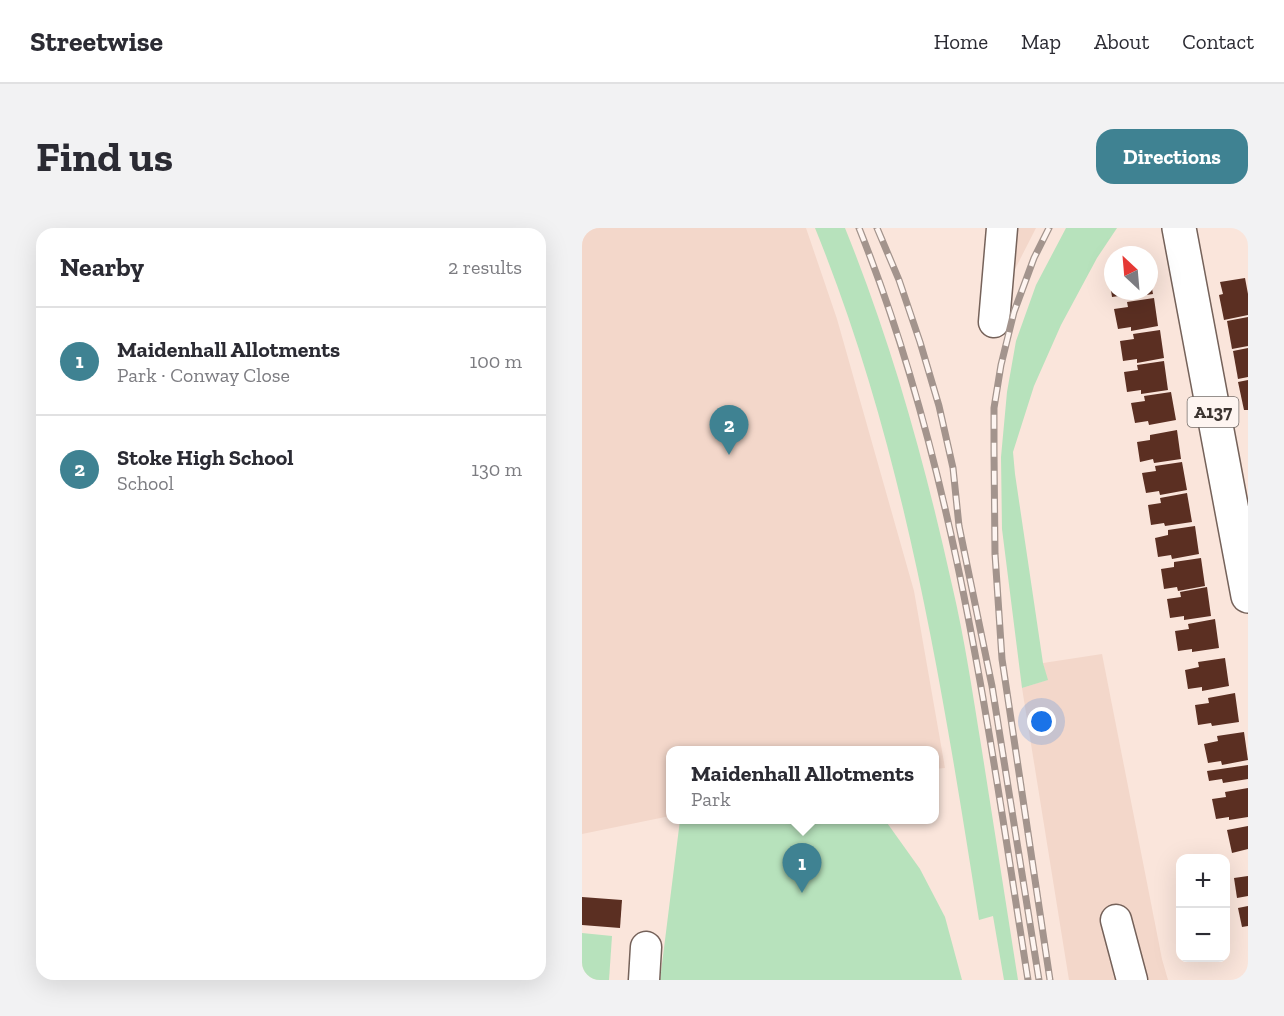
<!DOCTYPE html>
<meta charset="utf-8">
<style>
body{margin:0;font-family:"Zilla Slab",serif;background:#f2f2f3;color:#2b2b33}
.controls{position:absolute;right:18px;bottom:18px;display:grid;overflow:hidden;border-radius:12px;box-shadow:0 6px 24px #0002}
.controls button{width:54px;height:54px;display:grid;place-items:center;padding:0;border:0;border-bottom:2px solid #e1e1e2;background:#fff;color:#2b2b33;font:30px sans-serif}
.compass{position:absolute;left:522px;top:18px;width:54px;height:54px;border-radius:50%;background:#fff;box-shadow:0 6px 24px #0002;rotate:334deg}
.you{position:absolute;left:460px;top:494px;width:21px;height:21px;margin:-15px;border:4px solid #fff;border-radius:50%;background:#1a73e8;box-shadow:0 0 0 9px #1a73e833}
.badge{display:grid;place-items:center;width:39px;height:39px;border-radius:50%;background:#3f8292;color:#fff;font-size:20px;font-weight:700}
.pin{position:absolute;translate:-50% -50px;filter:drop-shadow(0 2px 3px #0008)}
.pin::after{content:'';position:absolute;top:32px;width:21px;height:18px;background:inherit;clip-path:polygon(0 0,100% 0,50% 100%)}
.popup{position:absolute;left:84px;top:518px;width:273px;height:78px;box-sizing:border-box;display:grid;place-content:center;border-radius:12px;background:#fff;filter:drop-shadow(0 2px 4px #0005);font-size:20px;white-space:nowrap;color:#7c7c81}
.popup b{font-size:22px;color:#2b2b33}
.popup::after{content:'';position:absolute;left:50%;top:100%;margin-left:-12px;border:12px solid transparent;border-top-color:#fff}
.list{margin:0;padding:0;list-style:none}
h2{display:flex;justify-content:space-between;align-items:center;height:78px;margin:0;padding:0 24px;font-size:26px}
h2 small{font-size:20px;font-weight:400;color:#7c7c81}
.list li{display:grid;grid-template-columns:39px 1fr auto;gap:18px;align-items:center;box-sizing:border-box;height:108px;padding:0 24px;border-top:2px solid #e1e1e2}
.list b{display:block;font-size:22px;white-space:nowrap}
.list p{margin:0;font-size:20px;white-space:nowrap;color:#7c7c81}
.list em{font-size:20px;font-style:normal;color:#7c7c81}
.map{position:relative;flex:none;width:666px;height:752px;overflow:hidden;border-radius:18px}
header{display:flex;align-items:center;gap:36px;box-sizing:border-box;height:84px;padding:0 30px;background:#fff;border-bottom:2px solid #e1e1e2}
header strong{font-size:28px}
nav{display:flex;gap:33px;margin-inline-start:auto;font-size:21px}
.intro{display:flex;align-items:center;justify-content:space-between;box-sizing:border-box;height:144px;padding:0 36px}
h1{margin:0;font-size:42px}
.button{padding:15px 27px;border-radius:18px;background:#3f8292;color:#fff;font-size:21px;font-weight:700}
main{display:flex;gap:36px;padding:0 36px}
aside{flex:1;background:#fff;border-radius:18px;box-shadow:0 6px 24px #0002}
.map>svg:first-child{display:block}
.built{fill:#f3d7ca}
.green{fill:#b7e2bc}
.building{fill:#5b2f22}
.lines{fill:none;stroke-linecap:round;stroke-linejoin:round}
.minor-casing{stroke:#75625a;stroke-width:33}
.major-casing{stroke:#75625a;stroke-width:36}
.minor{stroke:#fff;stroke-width:30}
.major{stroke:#fff;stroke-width:33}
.rail-casing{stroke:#a3948d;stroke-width:7}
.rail{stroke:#fef5f1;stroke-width:4.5;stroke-dasharray:14;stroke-linecap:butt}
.labels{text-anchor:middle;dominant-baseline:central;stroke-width:6;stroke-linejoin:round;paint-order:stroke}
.shield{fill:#fef5f1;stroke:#766e6a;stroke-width:1.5}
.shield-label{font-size:18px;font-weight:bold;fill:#3c3430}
</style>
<header>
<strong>Streetwise</strong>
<nav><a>Home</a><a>Map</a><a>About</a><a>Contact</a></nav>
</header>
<div class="intro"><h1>Find us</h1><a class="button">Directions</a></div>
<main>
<aside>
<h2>Nearby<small>2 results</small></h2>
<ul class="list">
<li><span class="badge">1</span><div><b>Maidenhall Allotments</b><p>Park · Conway Close</p></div><em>100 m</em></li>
<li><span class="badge">2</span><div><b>Stoke High School</b><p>School</p></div><em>130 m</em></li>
</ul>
</aside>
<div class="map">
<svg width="666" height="752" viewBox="0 0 666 752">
<rect width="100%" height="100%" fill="#fae5db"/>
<g class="built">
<polygon points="0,0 224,0 255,91 332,363 363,540 352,541 352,522 88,522 88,588 0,606"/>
<polygon points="409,0 454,0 431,45 413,104"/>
<polygon points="520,426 580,731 586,752 487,752 440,460 465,452 461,435"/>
</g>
<g class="green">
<path d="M233,0H263C310,116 343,235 370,357C383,412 391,468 400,523C412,599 424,676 436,752H422L411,688L397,692C360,458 323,221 233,0Z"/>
<polygon points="484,0 535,0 515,30 479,97 452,158 431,224 433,246 461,435 466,452 440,460 420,301 419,229 425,164 434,113 454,57"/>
<polygon points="98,592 303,592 338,641 363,689 380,752 78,752"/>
<polygon points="0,705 30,708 27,752 0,752"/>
</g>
<g class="building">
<polygon points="567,45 571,66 544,70 544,67 530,69 527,49 531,49 531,63 567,63"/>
<polygon points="663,50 666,66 666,87 642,92 637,67 641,66 638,54"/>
<polygon points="572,70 576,98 549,103 549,99 536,101 532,81 546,79 545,74"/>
<polygon points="666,89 666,118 650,121 645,93"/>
<polygon points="578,102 582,130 555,135 555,131 541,133 538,113 552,111 551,106"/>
<polygon points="666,120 666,149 656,151 651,123"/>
<polygon points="582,133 586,162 559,166 559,162 545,164 542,144 556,142 555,137"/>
<polygon points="666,152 666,182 662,182 656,154"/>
<polygon points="589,164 594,192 567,197 566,193 553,195 549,175 563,173 562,168"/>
<polygon points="595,202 599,231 572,235 571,231 558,234 555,214 568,212 568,207"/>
<polygon points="600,234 605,262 578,267 577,263 564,265 560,245 574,243 573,238"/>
<polygon points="605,265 610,294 583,298 582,295 569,297 566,277 579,275 578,270"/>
<polygon points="613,298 617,326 590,331 589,327 576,329 573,310 586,307 586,302"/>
<polygon points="619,330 623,358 596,363 595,359 582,361 579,341 592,339 592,334"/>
<polygon points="625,359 629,388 602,392 602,388 588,390 585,371 599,369 598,364"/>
<polygon points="633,391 637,420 610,424 610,421 596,423 593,403 607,401 606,396"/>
<polygon points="643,430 647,458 620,463 620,459 606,461 603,442 617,439 616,434"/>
<polygon points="653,465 657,494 630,498 629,495 616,497 613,477 627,475 626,470"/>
<polygon points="662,504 666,532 640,537 639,533 626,535 622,516 636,513 635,508"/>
<polygon points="666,537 666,551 641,555 640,551 627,553 625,543"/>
<polygon points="666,560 666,589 647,592 647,589 634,591 630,571 644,569 643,564"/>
<polygon points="666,598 666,621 650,625 645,602"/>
<polygon points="666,648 666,668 655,670 652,650"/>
<polygon points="0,669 40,672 38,700 0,697"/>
<polygon points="666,678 666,698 660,699 656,680"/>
</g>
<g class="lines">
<g class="minor-casing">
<g id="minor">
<polyline points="412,94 420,0"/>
<polyline points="534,692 550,752"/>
<polyline points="62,752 64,719"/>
</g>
</g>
<g class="major-casing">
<polyline id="major" points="597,0 666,368"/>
</g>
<use href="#minor" class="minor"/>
<use href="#major" class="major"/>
<g class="rail-casing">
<g id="rail">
<path d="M277,0C373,239 406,499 446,752"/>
<polyline points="295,0 317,52 338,114 357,178 371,240 377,298 410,458 457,752"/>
<polyline points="467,0 452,30 432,84 419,137 412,180 412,223 413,326 420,431 468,752"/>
</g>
</g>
<use href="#rail" class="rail"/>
</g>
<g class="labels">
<rect class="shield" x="605.5" y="169" width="51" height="30" rx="4.5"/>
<g class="shield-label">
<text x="631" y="184">A137</text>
</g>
</g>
</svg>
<div class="controls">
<button>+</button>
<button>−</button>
</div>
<svg class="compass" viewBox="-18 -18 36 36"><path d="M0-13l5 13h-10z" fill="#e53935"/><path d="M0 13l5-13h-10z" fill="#7c7c81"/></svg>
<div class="you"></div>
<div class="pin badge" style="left:220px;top:665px">1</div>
<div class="popup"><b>Maidenhall Allotments</b>Park</div>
<div class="pin badge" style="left:147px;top:227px">2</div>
</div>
</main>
